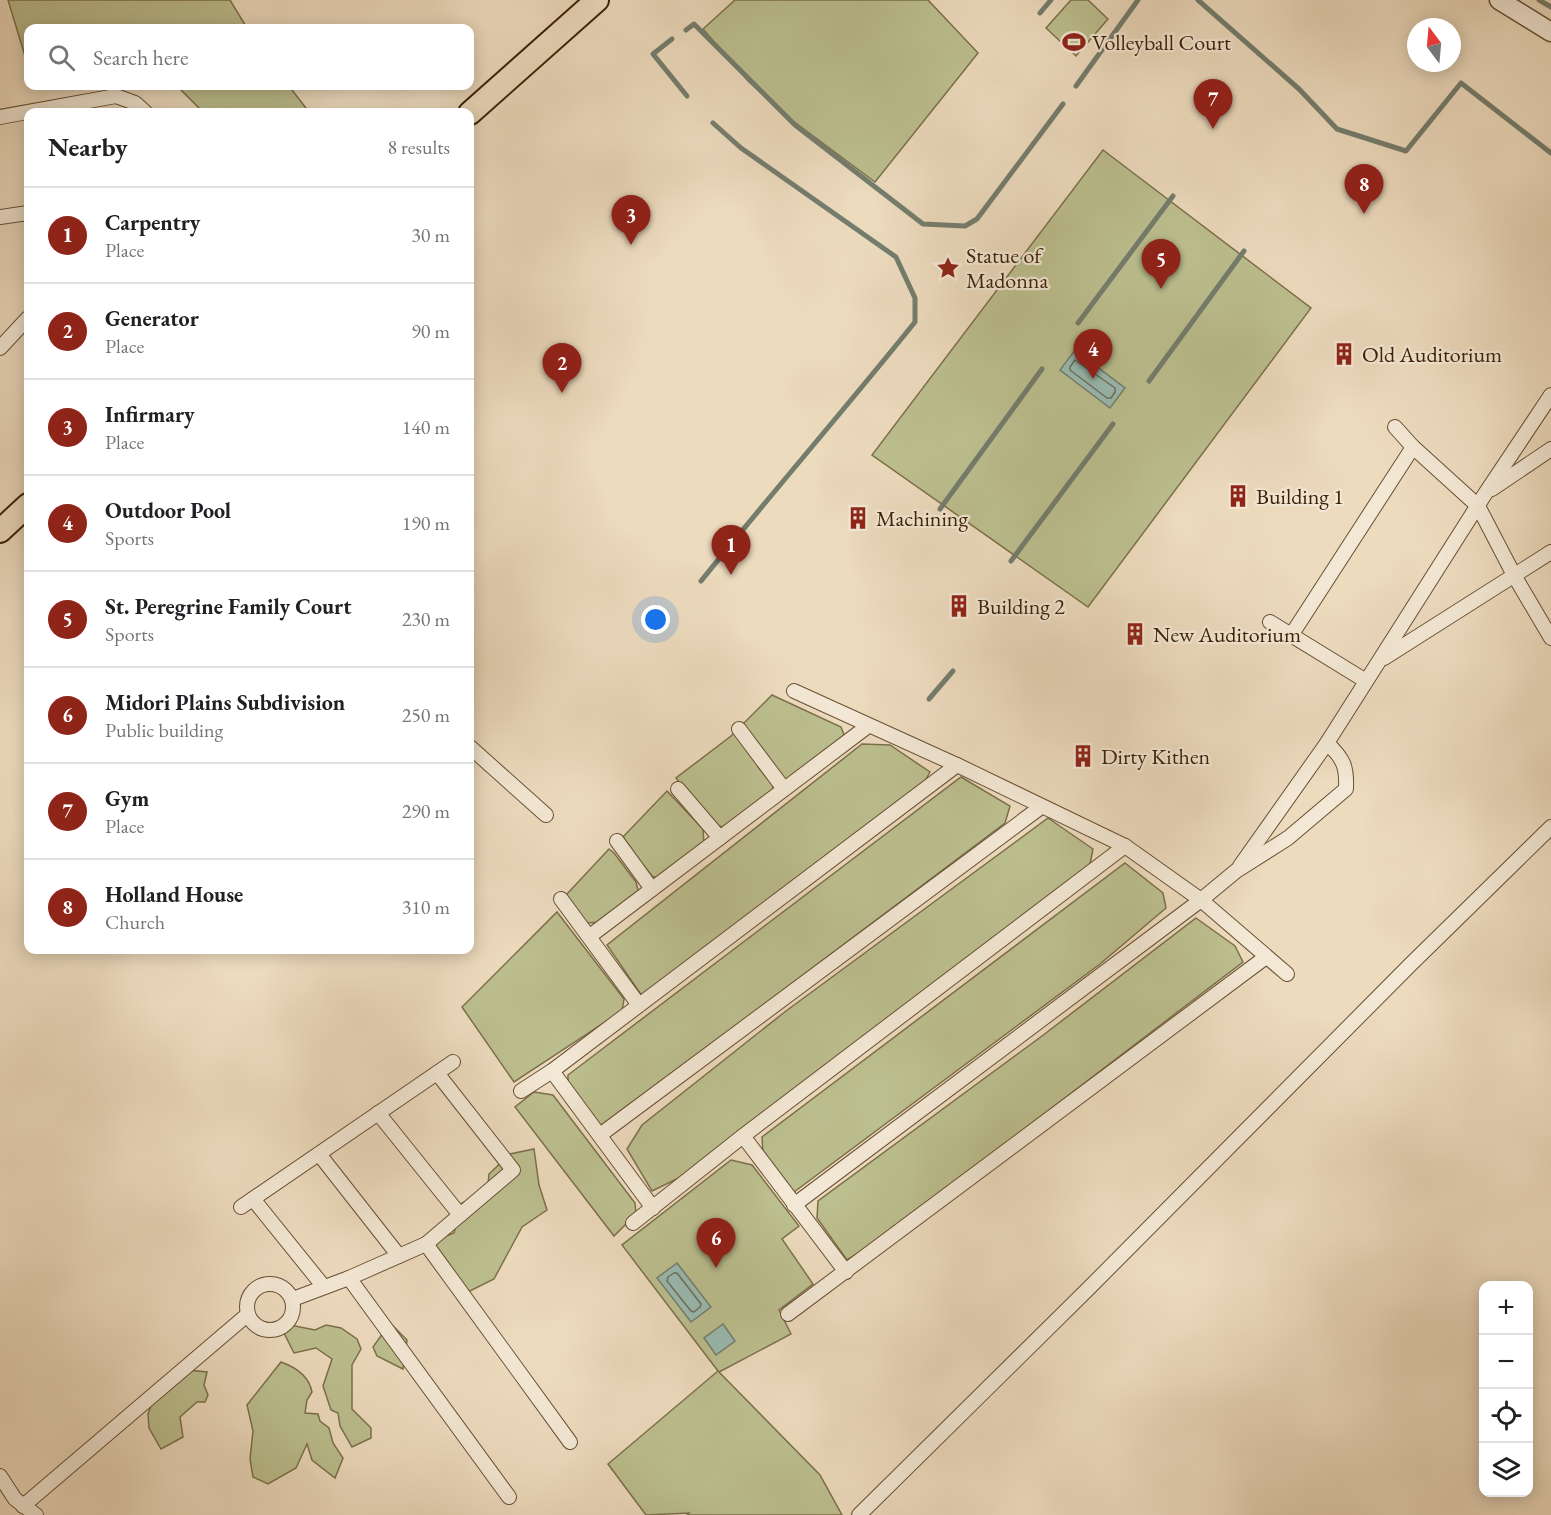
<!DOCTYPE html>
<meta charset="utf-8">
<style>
body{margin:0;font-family:"EB Garamond",serif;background:#f2f2f2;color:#202124}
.controls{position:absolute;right:18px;bottom:18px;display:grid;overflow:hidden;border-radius:12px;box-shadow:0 3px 15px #0003}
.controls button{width:54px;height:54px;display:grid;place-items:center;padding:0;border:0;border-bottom:2px solid #e0e0e0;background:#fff;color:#202124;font:30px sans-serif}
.compass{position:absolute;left:1407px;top:18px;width:54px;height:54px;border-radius:50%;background:#fff;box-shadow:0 3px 15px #0003;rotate:344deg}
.you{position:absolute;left:656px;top:620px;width:21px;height:21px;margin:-15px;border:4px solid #fff;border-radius:50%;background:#1a73e8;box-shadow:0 0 0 9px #1a73e833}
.badge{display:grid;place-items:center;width:39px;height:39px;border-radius:50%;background:#8f2418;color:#fff;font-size:20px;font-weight:700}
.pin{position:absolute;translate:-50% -50px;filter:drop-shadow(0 2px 3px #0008)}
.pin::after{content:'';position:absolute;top:32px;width:21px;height:18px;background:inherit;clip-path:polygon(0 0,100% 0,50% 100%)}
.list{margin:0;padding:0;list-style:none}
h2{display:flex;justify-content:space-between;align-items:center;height:78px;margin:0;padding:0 24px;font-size:26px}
h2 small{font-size:20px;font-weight:400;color:#757577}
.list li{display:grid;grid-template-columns:39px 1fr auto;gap:18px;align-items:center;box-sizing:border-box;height:96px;padding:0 24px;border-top:2px solid #e0e0e0}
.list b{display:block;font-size:22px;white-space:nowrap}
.list p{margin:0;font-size:20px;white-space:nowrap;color:#757577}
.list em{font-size:20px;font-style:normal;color:#757577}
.icon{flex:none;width:33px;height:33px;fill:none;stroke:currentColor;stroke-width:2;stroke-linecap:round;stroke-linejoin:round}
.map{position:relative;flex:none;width:1551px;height:1515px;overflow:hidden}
.search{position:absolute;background:#fff;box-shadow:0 3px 15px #0003;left:24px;top:24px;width:450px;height:66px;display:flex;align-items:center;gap:15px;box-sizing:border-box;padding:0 21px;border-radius:12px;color:#757577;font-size:22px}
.panel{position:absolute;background:#fff;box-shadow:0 3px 15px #0003;left:24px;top:108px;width:450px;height:846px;border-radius:12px}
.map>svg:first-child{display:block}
.green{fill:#bcbf8f;stroke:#7c704a;stroke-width:1.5}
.water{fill:#99bbb2;stroke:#747d6d;stroke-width:1.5}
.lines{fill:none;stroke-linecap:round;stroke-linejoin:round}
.shore{stroke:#6b6e5c;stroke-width:1.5}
.stream{stroke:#747d6d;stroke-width:5}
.minor-casing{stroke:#694f33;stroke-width:16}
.tertiary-casing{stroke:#694f33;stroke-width:21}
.trunk-casing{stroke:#3d2005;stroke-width:26}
.minor{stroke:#f3e8d5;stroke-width:14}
.tertiary{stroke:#f3e8d5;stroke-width:18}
.trunk{stroke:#eddbbe;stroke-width:22}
.labels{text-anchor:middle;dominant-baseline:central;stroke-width:4.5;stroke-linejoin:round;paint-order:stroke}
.poi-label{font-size:22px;fill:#3d2005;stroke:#f3e8d5;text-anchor:start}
</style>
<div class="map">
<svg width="1551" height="1515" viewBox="0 0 1551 1515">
<rect width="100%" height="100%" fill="#eddbbe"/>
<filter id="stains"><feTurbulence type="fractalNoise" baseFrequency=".00333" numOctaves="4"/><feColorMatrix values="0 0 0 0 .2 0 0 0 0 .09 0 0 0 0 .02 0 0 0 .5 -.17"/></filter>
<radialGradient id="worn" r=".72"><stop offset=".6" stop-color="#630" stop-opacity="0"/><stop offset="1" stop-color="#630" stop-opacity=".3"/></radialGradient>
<g class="green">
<polygon points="8,0 230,0 247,28 28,28 28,66"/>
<polygon points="735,0 928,0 978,53 875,182 785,115 748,81 703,29"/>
<polygon points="1071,0 1088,0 1108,19 1076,56 1046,28"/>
<polygon points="177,86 289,86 309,112 203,112"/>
<polygon points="1103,150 1311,308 1088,607 872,455"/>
<polygon points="772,695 841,727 847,742 788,782 767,760 758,767 773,785 773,793 726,828 713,824 676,778 731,736"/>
<polygon points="862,744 890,745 930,772 922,786 642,996 607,945"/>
<polygon points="961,777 1010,806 1005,823 600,1128 568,1085 568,1075"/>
<polygon points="667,791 703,829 704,845 664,877 653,877 621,839"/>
<polygon points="1048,818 1093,849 1090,864 691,1172 652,1191 627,1149 642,1125 786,1011"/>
<polygon points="609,849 614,853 636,882 639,894 605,922 586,923 566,895"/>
<polygon points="1125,863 1163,893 1166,908 1100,964 794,1192 763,1155 762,1137"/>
<polygon points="557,912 624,999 622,1011 514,1082 462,1007"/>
<polygon points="1196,918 1235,946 1243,962 875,1243 847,1260 817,1218 818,1201 1042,1036"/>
<polygon points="534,1092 553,1095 635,1203 636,1214 614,1236 515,1107"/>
<polygon points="534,1149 539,1185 547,1210 522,1227 494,1279 458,1297 433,1241 454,1233 462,1203 487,1194 489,1174 510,1154"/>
<polygon points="731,1160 752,1165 799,1226 782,1239 813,1284 779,1310 791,1334 719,1372 820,1475 842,1515 687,1515 689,1513 646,1515 608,1464 718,1371 622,1245"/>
<polygon points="390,1323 407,1340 403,1369 377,1356 373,1347"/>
<polygon points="290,1325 315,1330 326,1325 341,1328 357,1339 361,1349 352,1365 352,1409 371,1428 371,1438 352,1447 340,1426 338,1413 331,1410 323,1386 332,1359 316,1348 294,1353 282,1329"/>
<path d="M281,1362C295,1367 309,1376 312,1392L307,1400L305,1413L318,1414L320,1421L329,1428L333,1443L343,1458L335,1478L312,1460L307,1444L296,1468L268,1484L253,1477L250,1459L253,1431L247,1405Z"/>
<polygon points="188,1370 207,1372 204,1385 208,1395 205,1402 197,1402 180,1417 183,1437 161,1449 149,1428 148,1414 156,1392"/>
</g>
<g class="water">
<polygon points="1075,350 1125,388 1110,408 1060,370"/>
<polygon points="677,1263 711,1307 691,1322 657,1278"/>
<polygon points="723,1324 735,1341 716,1355 704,1338"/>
</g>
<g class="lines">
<g class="shore">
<polygon points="1075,360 1115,388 1115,392 1111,398 1107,398 1070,370 1070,367"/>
<polygon points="674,1273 677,1273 701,1304 700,1307 694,1312 691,1311 667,1281 668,1277"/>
</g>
<g class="stream">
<polyline points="1198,0 1299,89 1337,129 1406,151 1461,83 1551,153"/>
<polyline points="1539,0 1551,7"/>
<polyline points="1040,13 1051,0"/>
<polyline points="686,30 694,24 795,125 923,224 965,226 977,219 1063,104"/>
<polyline points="672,39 653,54 687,96"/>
<polyline points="1076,86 1138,0"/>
<polyline points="1078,323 1173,196"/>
<polyline points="1149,381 1244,251"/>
<polyline points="940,509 1042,369"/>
<polyline points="1011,561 1113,424"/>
<path d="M701,581C771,494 845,409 915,322V298L896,257L741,148L713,123"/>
<polyline points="929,699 953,671"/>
</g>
<g class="minor-casing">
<g id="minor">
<polyline points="0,117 116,96 135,103 145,112"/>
<polyline points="0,217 28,213"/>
<polyline points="0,348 28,318"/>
<polyline points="1395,427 1413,447 1478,506 1515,577 1551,638"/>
<polyline points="1492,489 1551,449"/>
<polyline points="1270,622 1366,681"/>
<polyline points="1292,634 1413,447"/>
<polyline points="1384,658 1551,552"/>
<polyline points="794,691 957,765 1125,846 1201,900 1287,974"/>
<polyline points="739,729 784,789"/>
<polyline points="470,747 546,815"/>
<polyline points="678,789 720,838"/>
<polyline points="617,841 652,889"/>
<polyline points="1240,866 1327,743 1485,494 1551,395"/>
<polyline points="561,899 639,1005"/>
<polyline points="590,936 868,726"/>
<polyline points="552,1071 653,1208"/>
<polyline points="521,1091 552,1071 957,765"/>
<polyline points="378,1113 460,1215"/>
<polyline points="600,1135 1041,807"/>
<polyline points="743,1136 846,1272"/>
<polyline points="319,1154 399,1256"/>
<polyline points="253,1199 324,1287"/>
<path d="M794,1205L1201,900L1236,871L1288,838L1346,789C1347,767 1344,759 1327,743"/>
<polyline points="241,1207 453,1062"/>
<polyline points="633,1223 743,1136 1125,846"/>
<polyline points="426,1244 570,1442"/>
<polyline points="349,1278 509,1497"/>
<circle cx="270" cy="1307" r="23"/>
<polyline points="293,1299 349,1278 426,1244 513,1170 437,1073"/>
<polyline points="788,1314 1266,957"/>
<polyline points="0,1476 15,1499 36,1515"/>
<polyline points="23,1506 247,1315"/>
<polyline points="859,1515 1089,1288 1411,964 1551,827"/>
</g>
</g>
<g class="tertiary-casing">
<polyline id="tertiary" points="1499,0 1551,32"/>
</g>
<g class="trunk-casing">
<g id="trunk">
<polyline points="470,113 597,0"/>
<polyline points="0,531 28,505"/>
</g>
</g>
<use href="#minor" class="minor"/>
<use href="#tertiary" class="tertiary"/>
<use href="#trunk" class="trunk"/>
</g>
<defs>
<g id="stadium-bare" transform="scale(1.8)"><path d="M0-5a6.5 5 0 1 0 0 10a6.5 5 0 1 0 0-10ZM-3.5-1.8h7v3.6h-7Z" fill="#8f2418" stroke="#f3e8d5" stroke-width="2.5" paint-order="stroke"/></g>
<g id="sight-bare" transform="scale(1.8)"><path d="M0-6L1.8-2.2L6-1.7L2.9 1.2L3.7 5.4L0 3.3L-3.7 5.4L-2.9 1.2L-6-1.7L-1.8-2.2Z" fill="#8f2418" stroke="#f3e8d5" stroke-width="2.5" paint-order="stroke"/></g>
<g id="building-bare" transform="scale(1.8)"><path d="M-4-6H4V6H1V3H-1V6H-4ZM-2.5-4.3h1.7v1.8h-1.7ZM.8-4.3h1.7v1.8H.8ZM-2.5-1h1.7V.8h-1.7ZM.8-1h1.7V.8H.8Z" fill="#8f2418" stroke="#f3e8d5" stroke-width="2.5" paint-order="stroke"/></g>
</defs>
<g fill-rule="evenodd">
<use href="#stadium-bare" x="1074" y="42"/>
<use href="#sight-bare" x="948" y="268"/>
<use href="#building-bare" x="1344" y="354"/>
<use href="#building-bare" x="1238" y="496"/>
<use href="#building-bare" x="858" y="518"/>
<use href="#building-bare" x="959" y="606"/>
<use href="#building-bare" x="1135" y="634"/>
<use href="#building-bare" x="1083" y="756"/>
</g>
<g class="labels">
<g class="poi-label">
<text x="1092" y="42">Volleyball Court</text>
<text x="966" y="255">Statue of<tspan x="966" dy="25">Madonna</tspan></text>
<text x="1362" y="354">Old Auditorium</text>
<text x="1256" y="496">Building 1</text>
<text x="876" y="518">Machining</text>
<text x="977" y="606">Building 2</text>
<text x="1153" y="634">New Auditorium</text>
<text x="1101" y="756">Dirty Kithen</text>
</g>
</g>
<rect width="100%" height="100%" filter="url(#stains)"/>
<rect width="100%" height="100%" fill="url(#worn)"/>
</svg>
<div class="controls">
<button>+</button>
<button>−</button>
<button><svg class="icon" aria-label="locate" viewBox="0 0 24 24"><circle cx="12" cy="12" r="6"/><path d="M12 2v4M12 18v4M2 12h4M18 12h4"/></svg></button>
<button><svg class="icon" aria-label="layers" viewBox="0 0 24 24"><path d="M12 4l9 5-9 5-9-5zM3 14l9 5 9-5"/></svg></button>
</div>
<svg class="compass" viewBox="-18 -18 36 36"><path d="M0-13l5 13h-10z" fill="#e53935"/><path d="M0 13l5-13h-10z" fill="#757577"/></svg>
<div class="you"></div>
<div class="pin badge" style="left:731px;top:575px">1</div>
<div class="pin badge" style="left:562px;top:393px">2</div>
<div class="pin badge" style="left:631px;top:245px">3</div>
<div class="pin badge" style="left:1093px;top:379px">4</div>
<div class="pin badge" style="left:1161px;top:289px">5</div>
<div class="pin badge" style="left:716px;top:1268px">6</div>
<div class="pin badge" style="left:1213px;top:129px">7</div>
<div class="pin badge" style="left:1364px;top:214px">8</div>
<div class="search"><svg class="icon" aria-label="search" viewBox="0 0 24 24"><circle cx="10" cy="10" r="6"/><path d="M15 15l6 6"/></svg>Search here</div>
<section class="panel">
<h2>Nearby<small>8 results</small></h2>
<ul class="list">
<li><span class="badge">1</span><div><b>Carpentry</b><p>Place</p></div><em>30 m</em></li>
<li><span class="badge">2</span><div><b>Generator</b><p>Place</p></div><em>90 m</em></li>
<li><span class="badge">3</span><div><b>Infirmary</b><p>Place</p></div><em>140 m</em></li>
<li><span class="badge">4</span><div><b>Outdoor Pool</b><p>Sports</p></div><em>190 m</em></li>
<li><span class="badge">5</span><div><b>St. Peregrine Family Court</b><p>Sports</p></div><em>230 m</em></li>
<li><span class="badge">6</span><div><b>Midori Plains Subdivision</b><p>Public building</p></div><em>250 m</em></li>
<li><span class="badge">7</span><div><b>Gym</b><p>Place</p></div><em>290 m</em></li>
<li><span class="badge">8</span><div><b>Holland House</b><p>Church</p></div><em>310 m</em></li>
</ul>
</section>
</div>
